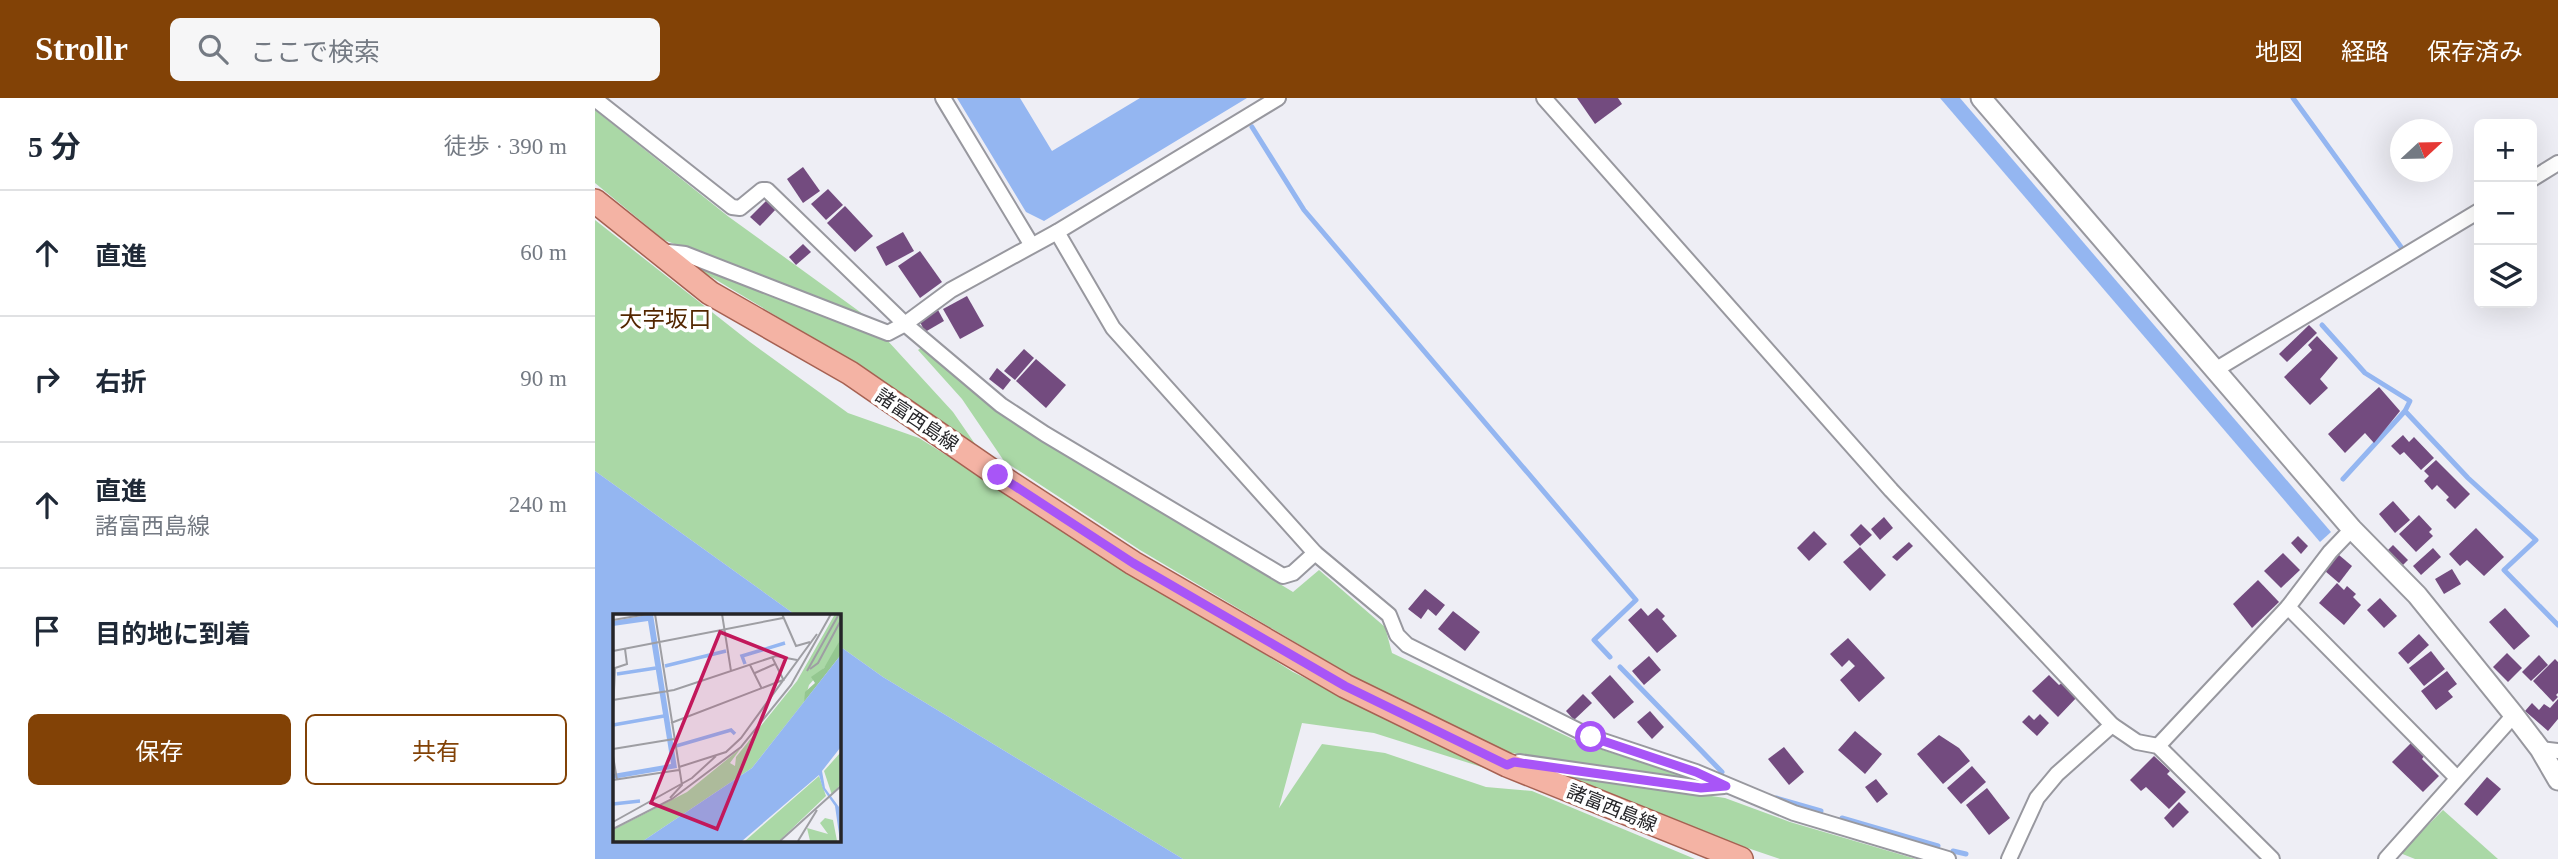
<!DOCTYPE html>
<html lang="ja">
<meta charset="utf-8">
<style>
body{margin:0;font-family:"Times New Roman","Noto Sans JP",serif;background:#f6f6f7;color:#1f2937}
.controls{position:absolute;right:21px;top:21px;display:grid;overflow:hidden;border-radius:10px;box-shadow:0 7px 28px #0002}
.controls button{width:63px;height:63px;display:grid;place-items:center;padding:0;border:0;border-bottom:2px solid #e0e1e3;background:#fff;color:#1f2937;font:35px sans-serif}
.compass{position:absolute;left:1795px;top:21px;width:63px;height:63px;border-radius:50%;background:#fff;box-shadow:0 7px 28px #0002;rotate:68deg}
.stop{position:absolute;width:21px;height:21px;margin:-16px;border:5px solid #a855f7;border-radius:50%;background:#fff}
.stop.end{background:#a855f7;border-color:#fff;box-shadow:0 2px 7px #0008}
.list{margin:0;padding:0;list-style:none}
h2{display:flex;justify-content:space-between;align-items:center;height:91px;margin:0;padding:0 28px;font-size:30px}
h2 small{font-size:23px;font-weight:400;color:#747a83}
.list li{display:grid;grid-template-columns:46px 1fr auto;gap:21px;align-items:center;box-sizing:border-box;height:126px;padding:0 28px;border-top:2px solid #e0e1e3}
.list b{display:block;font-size:26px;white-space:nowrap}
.list p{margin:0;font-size:23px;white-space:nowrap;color:#747a83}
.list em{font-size:23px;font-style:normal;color:#747a83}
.actions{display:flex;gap:14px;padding:21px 28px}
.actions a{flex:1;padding:16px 0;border:2px solid #824206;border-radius:10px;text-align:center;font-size:24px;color:#824206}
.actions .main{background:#824206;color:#fff}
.icon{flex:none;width:38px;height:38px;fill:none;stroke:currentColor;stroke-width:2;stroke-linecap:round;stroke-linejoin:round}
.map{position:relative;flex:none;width:1963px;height:761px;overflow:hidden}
header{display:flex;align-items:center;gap:42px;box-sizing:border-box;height:98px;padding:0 35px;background:#824206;color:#fff}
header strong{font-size:33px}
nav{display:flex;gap:38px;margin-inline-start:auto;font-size:24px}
.search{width:490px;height:63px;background:#f6f6f7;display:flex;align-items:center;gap:18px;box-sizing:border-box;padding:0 24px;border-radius:10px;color:#747a83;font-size:26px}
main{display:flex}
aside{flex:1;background:#fff}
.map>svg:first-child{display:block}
.green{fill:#aad8a6}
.water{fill:#94b6f1}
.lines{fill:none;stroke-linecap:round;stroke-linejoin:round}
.stream{stroke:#94b6f1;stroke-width:5}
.building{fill:#734b7f}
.minor-casing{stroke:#98989f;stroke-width:18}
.tertiary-casing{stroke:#98989f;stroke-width:23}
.primary-casing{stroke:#a66152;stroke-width:26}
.minor{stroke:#fff;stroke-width:14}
.tertiary{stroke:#fff;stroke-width:19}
.primary{stroke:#f4b3a4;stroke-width:23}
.route{stroke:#a855f7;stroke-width:9}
.labels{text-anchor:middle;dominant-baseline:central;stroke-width:7;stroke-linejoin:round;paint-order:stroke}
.street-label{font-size:19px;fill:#252528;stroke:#fff}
.quarter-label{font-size:23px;fill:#532700;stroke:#fff}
.inset-river{fill:none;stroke:#94b6f1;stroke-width:3.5}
.inset-road{fill:none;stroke:#9e9ea3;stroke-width:2}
.view{fill:#c2185b;fill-opacity:0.15;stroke:#c2185b;stroke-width:3.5}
.inset-edge{fill:none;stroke:#252528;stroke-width:3.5}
</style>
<header>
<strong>Strollr</strong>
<div class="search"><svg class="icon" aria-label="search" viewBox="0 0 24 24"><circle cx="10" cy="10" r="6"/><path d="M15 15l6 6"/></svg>ここで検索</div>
<nav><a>地図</a><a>経路</a><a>保存済み</a></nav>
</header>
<main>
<aside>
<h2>5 分<small>徒歩 · 390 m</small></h2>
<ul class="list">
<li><svg class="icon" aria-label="ahead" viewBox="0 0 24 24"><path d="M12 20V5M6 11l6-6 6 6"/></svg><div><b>直進</b></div><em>60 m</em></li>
<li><svg class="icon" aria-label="right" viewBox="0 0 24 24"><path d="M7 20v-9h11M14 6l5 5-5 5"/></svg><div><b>右折</b></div><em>90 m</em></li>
<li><svg class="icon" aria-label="ahead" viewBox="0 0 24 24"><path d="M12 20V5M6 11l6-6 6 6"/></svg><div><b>直進</b><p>諸富西島線</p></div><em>240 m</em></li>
<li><svg class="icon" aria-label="arrive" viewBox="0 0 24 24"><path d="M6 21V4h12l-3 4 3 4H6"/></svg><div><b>目的地に到着</b></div></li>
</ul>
<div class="actions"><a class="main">保存</a><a>共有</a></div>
</aside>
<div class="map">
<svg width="1963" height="761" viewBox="0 0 1963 761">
<rect width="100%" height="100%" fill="#eeeef5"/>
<g class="green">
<polygon points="0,12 134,119 272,219 69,142 0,85"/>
<polygon points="0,122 155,244 253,315 324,340 698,574 893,671 779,635 707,625 684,710 727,646 790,655 891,689 937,693 1100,761 588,761 288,579 243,547 243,518 202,518 0,373"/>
<polygon points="93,165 292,242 358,314 389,359 258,264"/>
<polygon points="327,249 413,322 698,494 724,472 790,529 797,555 986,645 1104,683 910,654 752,575 545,452 409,363 367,301 323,252"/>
<polygon points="956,674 1130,700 1195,724 1321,761 1185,761 1132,743"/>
<polygon points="1848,712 1903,761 1820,761 1805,755"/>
</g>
<g class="water">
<polygon points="362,0 425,0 457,53 545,0 652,0 449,123 431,114"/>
<polygon points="1345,0 1365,0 1736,434 1725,444"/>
<polygon points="0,373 202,518 19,518 19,742 243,742 243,547 288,579 588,761 0,761"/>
</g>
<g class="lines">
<g class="stream">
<polyline points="1698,0 1806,149"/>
<polyline points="657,29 709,112 1041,502 999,542 1015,559"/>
<polyline points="1727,227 1770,275 1815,303 1810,313"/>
<polyline points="1748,381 1810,313 1873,380 1941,442 1909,472 1963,527"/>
<polyline points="1025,569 1127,674"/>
<polyline points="1181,700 1226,713"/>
<polyline points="1247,720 1343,748"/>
<polyline points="1358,753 1371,756"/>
</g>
</g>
<g class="building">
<polygon points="982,0 1023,0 1027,6 1000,26"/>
<polygon points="208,69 225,93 208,105 192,81"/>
<polygon points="233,91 248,107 231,122 216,106"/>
<polygon points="173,101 182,110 165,128 155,119"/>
<polygon points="250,108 278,138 260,154 232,125"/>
<polygon points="308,134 319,153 291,168 281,149"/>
<polygon points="208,146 216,154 201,167 194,159"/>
<polygon points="325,153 347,184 325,200 303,168"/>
<polygon points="372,198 389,228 365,241 348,211"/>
<polygon points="343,212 349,223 330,234 324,222"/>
<polygon points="1714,227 1722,235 1692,264 1684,256"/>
<polygon points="1722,238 1743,260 1725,281 1733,290 1715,307 1689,279 1717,252 1713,247"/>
<polygon points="429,251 439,260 420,282 409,273"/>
<polygon points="441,261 471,287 451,310 421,283"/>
<polygon points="402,270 416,282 408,292 394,281"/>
<polygon points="1784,289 1805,313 1779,345 1770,335 1750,355 1733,336"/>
<polygon points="1808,337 1814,344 1819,339 1839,360 1826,372 1809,354 1805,357 1796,348"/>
<polygon points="1841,362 1875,396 1860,411 1851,402 1854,399 1842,387 1837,392 1829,383 1834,378 1829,373"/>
<polygon points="1798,403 1815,422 1800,435 1784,416"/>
<polygon points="1824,417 1837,431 1834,434 1838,438 1821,454 1804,436"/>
<polygon points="1289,419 1298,430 1285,442 1276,431"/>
<polygon points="1266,426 1277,437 1265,448 1255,437"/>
<polygon points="1881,430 1909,459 1889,478 1872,462 1865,468 1854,456"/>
<polygon points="1219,433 1232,446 1214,463 1202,450"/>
<polygon points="1703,438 1713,448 1706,456 1696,445"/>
<polygon points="1314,444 1318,448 1302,463 1297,459"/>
<polygon points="1798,447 1813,462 1808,467 1793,452"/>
<polygon points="1265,449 1291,477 1275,493 1248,464"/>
<polygon points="1838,450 1846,459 1826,477 1818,468"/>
<polygon points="1688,455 1705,472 1686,490 1669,473"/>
<polygon points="1744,457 1757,468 1744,485 1730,473"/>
<polygon points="1857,471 1866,486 1849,496 1840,481"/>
<polygon points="1663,482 1684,504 1657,530 1638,506"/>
<polygon points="1742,485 1749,492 1752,488 1761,496 1758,499 1766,507 1749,527 1724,505"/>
<polygon points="830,491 850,507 841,518 833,511 826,521 813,511"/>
<polygon points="1785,500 1802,518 1789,530 1772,512"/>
<polygon points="1046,510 1053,518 1062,510 1070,518 1067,521 1082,538 1062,555 1033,522"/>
<polygon points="1910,510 1935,538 1919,552 1894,524"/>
<polygon points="858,513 885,534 870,553 843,531"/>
<polygon points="1824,536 1834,547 1813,566 1803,555"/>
<polygon points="1253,540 1290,580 1264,604 1245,582 1260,568 1254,562 1247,569 1235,556"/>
<polygon points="1836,553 1850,571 1829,588 1814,570"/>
<polygon points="1912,555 1927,570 1913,584 1898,569"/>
<polygon points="1944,557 1953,567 1936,583 1927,574"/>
<polygon points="1054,558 1066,572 1049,587 1037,573"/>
<polygon points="1960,561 1963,564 1963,595 1961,597 1963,599 1958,604 1938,583"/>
<polygon points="1852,573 1862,586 1853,593 1858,599 1841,612 1826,593"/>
<polygon points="1015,577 1039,604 1019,621 996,595"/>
<polygon points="1454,577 1464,587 1468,584 1483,598 1463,619 1437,593"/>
<polygon points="988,596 997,605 979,622 971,613"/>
<polygon points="1963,601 1963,621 1953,633 1930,613 1937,605 1944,612 1949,606 1955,610"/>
<polygon points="1055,613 1069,629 1057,641 1042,624"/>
<polygon points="1445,616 1454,625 1442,638 1427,624 1434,617 1439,622"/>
<polygon points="1260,633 1287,656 1270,676 1243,652"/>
<polygon points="1344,637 1364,650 1375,663 1348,686 1322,656"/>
<polygon points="1817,644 1830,657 1827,661 1844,678 1828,694 1797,664"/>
<polygon points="1189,649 1209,674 1194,687 1173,661"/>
<polygon points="1559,658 1575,673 1572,676 1591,694 1574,711 1551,689 1546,693 1535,682"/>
<polygon points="1377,668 1391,684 1366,706 1352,690"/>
<polygon points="1892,679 1906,691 1882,718 1869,706"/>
<polygon points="1281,681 1293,696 1282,705 1270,689"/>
<polygon points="1392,690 1415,720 1394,737 1371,707"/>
<polygon points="1584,704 1594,714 1578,730 1569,720"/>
</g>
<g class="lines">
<g class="minor-casing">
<g id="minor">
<polyline points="348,0 436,146"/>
<polyline points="949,0 1296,392 1517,627 1542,644 1563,648 1677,761"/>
<polyline points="0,1 137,109 145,110 167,92 172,92 310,226 406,307 450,336 688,478 698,475 720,455"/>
<polyline points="1937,81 1963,65"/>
<polyline points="462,134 518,230 720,455 794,517 802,537 812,547 996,639 1101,674 1199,715 1353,761"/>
<polyline points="65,153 90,156 293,235 310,226 356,192 462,134 683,0"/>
<polyline points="1620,272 1884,113"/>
<polyline points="1693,509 1862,680"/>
<polyline points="1563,648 1693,509 1735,454 1757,431"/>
<polyline points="1945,651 1963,653"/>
<polyline points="924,664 1106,690 1129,688"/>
<polyline points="1414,761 1442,700 1462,676 1517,627"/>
<polyline points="1791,761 1919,617"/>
</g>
</g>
<g class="tertiary-casing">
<polyline id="tertiary" points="1386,0 1757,431 1822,497 1919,617 1945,651 1963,682"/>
</g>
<g class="primary-casing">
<polyline id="primary" points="0,103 115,195 255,275 403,377 538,465 750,588 912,667 1146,761"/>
</g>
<use href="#minor" class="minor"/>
<use href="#tertiary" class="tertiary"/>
<use href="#primary" class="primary"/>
</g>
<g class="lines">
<polyline class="route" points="403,377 538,465 750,588 912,667 919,664 1106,690 1131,688 1101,674 996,639"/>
</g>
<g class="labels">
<g class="street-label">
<text transform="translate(322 322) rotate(34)">諸富西島線</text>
<text transform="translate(1017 710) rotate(22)">諸富西島線</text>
</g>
<g class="quarter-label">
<text x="70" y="221">大字坂口</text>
</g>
</g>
<g transform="translate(18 516)">
<rect width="228" height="228" fill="#eeeef5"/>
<path d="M222,0H227V26L218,46L196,71L191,88L139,154L30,227H0V216L74,178L128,134L117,149L122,152L123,143L184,67ZM227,139V171L219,181L211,157ZM206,162L213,182L166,227H132ZM212,204L220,206L224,227H197L194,214L215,220L207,209Z" fill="#aad8a6"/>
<path d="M227,26V42L191,88L192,78L202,69L198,63L211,54Z" fill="#94c790"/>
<path d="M40,0L64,154L0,165V160L58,150L35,7L0,12V7ZM227,42V134L209,157L212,174L226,193L227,227L222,192L210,175L206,161L129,227H30L139,154Z" fill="#94b6f1"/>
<path class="inset-river" d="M132,50L129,42L172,29M52,52L113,37M4,60L43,54M0,111L51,102M63,132L118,116L122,120M0,190L27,187"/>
<path class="inset-road" d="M42,0L69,171L57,184M109,0L118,57M169,0L183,32L197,28M0,6L35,0M0,37L170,4M159,43L171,67M137,51L149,75M197,55L205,49L228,6M194,57L226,0M142,59L162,50M0,86L61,76L163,42L184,46M0,99L2,54L14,50L12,35M58,109L170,66M0,135L61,125M0,142L4,166M66,153L113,138L128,124L204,20M0,166L66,156M0,208L79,164L103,142M0,215L59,185L128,133L178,71L218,0M167,227L228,172M185,227L204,196"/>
<path class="view" d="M107,18L173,44L104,215L38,189Z"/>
<rect width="228" height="228" class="inset-edge"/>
</g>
</svg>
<div class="controls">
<button>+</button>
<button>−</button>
<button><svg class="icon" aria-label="layers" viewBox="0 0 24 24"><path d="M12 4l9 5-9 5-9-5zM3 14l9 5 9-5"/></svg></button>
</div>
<svg class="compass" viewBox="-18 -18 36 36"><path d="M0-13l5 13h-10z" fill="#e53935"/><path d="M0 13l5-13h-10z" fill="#747a83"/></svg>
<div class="stop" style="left:996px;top:639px"></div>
<div class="stop end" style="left:403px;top:377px"></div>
</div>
</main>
